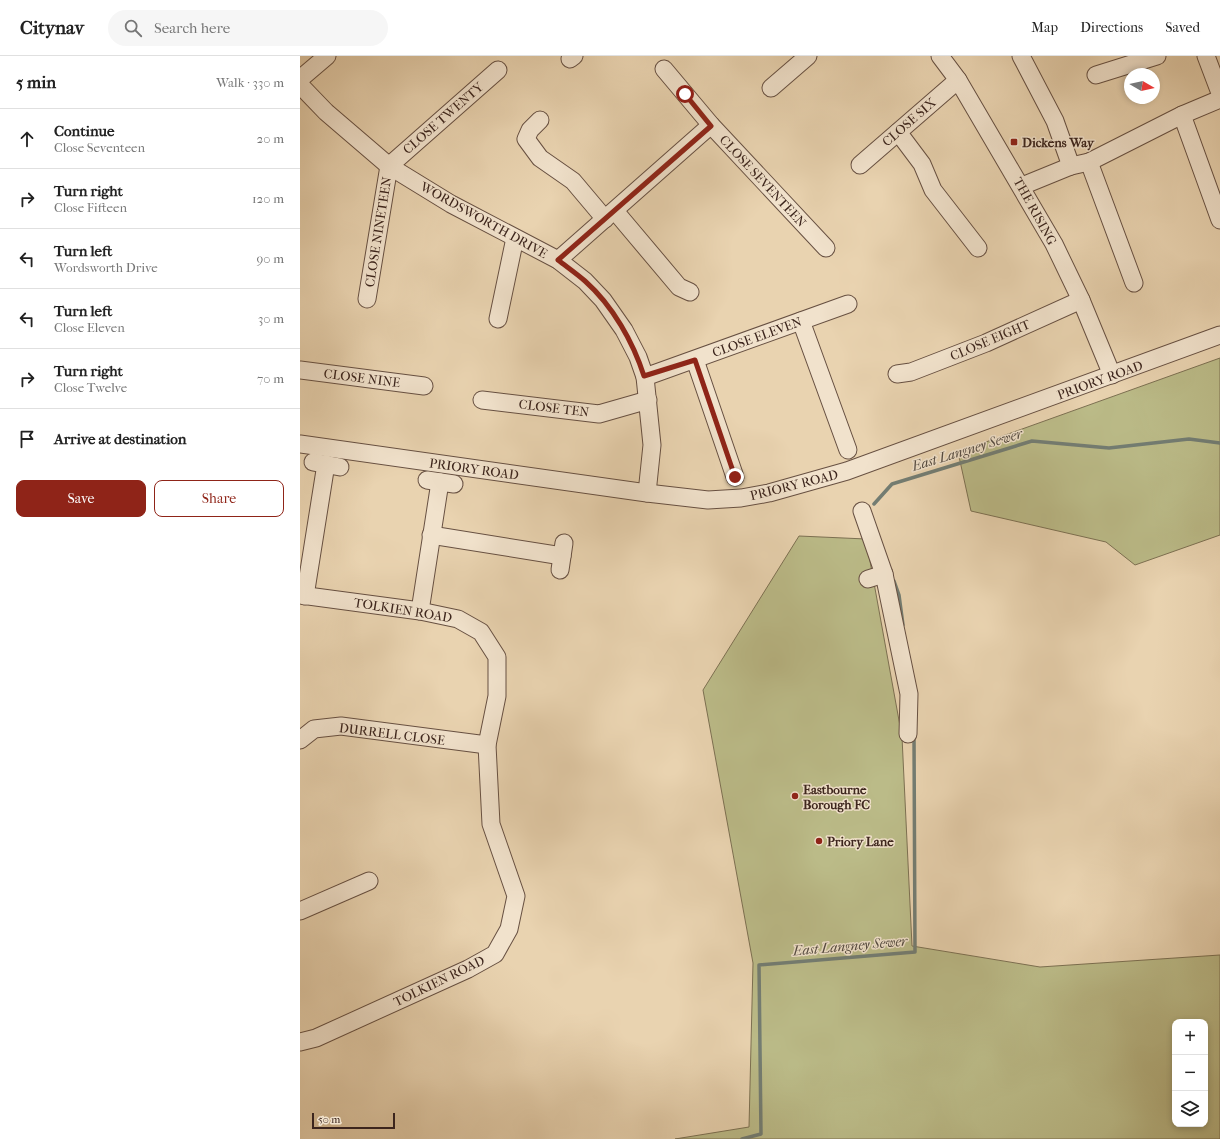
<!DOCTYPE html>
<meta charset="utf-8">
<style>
body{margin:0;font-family:"IM FELL French Canon",serif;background:#f6f6f6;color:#222}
.controls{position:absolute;right:12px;bottom:12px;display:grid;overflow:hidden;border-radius:8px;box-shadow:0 2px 6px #0003}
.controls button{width:36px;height:36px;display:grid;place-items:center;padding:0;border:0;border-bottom:1px solid #e0e0e0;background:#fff;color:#222;font:20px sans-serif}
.compass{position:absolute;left:824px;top:12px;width:36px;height:36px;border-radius:50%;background:#fff;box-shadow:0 2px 6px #0003;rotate:99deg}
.scale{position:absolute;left:12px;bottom:10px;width:83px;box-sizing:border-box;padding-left:4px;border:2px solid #3c251d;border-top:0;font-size:11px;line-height:14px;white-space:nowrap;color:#3c251d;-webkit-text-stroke:3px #f1e2cc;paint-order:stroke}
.stop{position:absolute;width:12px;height:12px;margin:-9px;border:3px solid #8f2418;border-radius:50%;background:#fff}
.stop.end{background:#8f2418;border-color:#fff;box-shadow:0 1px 4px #0008}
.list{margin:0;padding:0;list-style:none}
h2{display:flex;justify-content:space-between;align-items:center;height:52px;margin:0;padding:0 16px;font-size:17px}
h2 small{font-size:13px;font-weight:400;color:#767676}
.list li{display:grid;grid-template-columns:26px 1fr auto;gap:12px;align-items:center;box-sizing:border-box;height:60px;padding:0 16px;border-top:1px solid #e0e0e0}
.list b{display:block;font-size:15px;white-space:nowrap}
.list p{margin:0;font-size:13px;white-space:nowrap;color:#767676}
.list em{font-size:13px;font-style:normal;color:#767676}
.actions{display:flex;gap:8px;padding:12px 16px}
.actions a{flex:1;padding:9px 0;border:1px solid #8f2418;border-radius:8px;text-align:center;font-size:14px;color:#8f2418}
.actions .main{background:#8f2418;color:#fff}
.icon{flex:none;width:22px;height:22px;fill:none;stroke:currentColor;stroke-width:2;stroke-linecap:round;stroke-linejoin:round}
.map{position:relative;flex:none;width:920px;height:1083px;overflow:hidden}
header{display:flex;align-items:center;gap:24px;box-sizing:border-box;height:56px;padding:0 20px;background:#fff;border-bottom:1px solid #e0e0e0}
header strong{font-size:19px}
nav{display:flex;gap:22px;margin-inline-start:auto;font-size:14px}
.search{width:280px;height:36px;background:#f6f6f6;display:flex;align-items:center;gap:10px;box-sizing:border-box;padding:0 14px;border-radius:22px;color:#767676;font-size:15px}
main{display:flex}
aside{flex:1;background:#fff}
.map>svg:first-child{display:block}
.green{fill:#bb8;stroke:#7c7052;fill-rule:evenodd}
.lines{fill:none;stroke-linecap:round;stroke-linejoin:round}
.stream{stroke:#737d73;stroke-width:3.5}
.minor-casing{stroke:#675042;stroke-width:19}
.minor{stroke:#f1e2cc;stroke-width:17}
.route{stroke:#8f2418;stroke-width:5}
.poi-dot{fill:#8f2418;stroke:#f1e2cc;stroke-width:1.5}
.labels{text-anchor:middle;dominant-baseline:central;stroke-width:3;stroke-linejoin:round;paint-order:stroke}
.street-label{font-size:13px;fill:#3c251d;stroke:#f1e2cc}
.poi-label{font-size:13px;font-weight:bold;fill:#3c251d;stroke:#f1e2cc;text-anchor:start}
.water-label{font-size:14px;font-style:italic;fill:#534a41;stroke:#f1e2cc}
</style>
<header>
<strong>Citynav</strong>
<div class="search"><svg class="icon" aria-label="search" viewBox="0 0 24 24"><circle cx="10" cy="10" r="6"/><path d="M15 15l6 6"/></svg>Search here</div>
<nav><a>Map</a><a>Directions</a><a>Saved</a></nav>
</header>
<main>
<aside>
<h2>5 min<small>Walk · 330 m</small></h2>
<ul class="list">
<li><svg class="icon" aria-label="ahead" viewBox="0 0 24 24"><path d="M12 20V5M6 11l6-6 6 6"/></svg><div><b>Continue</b><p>Close Seventeen</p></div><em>20 m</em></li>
<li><svg class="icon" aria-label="right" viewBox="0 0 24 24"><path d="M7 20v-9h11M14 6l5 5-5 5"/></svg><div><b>Turn right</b><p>Close Fifteen</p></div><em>120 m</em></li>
<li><svg class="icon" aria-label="left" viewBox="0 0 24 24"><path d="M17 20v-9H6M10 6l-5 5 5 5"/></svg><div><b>Turn left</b><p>Wordsworth Drive</p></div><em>90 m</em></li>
<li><svg class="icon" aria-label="left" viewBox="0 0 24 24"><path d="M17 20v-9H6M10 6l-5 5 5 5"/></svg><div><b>Turn left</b><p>Close Eleven</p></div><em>30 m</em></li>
<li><svg class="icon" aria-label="right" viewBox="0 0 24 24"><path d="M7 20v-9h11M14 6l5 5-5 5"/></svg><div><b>Turn right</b><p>Close Twelve</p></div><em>70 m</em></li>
<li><svg class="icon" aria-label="arrive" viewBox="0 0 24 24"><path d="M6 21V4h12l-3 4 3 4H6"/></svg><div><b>Arrive at destination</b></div></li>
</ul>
<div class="actions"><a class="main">Save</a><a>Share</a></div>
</aside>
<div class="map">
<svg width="920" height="1083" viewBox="0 0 920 1083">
<rect width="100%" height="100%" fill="#e9d3b0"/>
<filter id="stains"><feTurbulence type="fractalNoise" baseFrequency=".005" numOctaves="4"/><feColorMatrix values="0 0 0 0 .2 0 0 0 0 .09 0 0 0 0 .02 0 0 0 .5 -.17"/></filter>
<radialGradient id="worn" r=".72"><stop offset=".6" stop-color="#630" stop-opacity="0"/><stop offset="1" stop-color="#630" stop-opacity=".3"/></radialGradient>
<g class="green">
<polygon points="920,302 920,479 835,509 806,486 671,455 658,396"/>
<path d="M499,480L566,483L602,681L612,890L740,911L920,899V1083H375L449,1071L453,907L403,634ZM875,966H905V1068H875Z"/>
</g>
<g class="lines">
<g class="stream">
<polyline points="574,448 592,428 732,385 809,392 889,383 920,387"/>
<polyline points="594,525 599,539 603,569"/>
<polyline points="442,1083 461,1078 459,909 615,896 614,679"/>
</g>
<g class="minor-casing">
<g id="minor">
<polyline points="640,0 658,24 754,188 781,244 812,319"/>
<polyline points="721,0 755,65 771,110"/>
<polyline points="906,0 920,37"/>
<polyline points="270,3 274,0"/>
<polyline points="364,13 411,69 526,192"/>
<polyline points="796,19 857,0"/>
<polyline points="0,23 27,0"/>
<polyline points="0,29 26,56 89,110 151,148 258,204 285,225 303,244 324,274 338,301 345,321 352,389 347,437"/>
<polyline points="471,32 508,0"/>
<polyline points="882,59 920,164"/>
<polyline points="240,64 230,74 226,83 240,102 273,125 305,163"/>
<polyline points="598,76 622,108 633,134 678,192"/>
<polyline points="789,106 834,227"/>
<polyline points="560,109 658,24"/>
<polyline points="722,130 771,110 789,106 882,59 920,43"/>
<polyline points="315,155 379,231 390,236"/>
<polyline points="258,204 411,69"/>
<polyline points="67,243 89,110 198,14"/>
<polyline points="198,263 215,182"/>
<polyline points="501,265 548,394"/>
<polyline points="395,304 435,421"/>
<polyline points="0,314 124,330"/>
<polyline points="597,318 611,316 686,287 781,244"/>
<polyline points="345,321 548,248"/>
<polyline points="182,344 299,358 348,344"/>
<polyline points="0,388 347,437 408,444 441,442 469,437 547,415 920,279"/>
<polyline points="13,406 40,411"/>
<polyline points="127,424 154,428"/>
<polyline points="562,455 584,518 568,523"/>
<polyline points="131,479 262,500"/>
<polyline points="260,514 264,487"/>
<polyline points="584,518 609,638 608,678"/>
<polyline points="0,539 120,555 158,563 181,576 197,601 197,640 187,689 191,768 216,840 209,873 195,898 168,913 16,982 0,986"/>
<polyline points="5,540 26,408"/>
<polyline points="120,555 140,426"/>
<polyline points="0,684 14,673 41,670 187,689"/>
<polyline points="0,855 69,825"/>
</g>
</g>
<use href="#minor" class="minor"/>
</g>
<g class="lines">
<path class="route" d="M385,38L411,70L258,204C267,211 277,218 285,225C313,250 333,286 344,320L395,304L435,421"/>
</g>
<g class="poi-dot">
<rect x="710" y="82" width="8" height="8" rx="2"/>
<circle cx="495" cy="740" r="4"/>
<circle cx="519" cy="785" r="4"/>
</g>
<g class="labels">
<g class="street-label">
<text transform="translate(143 62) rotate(-41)">CLOSE TWENTY</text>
<text transform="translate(609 66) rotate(-41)">CLOSE SIX</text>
<text transform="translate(463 125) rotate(47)">CLOSE SEVENTEEN</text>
<text transform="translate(735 155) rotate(61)">THE RISING</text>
<text transform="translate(184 164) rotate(29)">WORDSWORTH DRIVE</text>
<text transform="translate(78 176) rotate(-81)">CLOSE NINETEEN</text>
<text transform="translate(457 281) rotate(-20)">CLOSE ELEVEN</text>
<text transform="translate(690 284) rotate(-23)">CLOSE EIGHT</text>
<text transform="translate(62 322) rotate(7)">CLOSE NINE</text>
<text transform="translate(800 324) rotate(-20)">PRIORY ROAD</text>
<text transform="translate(254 352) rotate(7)">CLOSE TEN</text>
<text transform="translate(174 413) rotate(8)">PRIORY ROAD</text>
<text transform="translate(494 429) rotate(-14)">PRIORY ROAD</text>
<text transform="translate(103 554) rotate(9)">TOLKIEN ROAD</text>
<text transform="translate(92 678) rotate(7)">DURRELL CLOSE</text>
<text transform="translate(139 925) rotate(-26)">TOLKIEN ROAD</text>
</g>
<g class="poi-label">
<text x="722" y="86">Dickens Way</text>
<text x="503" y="733">Eastbourne<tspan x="503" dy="15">Borough FC</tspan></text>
<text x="527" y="785">Priory Lane</text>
</g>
<g class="water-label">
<text transform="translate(667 394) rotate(-17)">East Langney Sewer</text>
<text transform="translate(550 890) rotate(-5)">East Langney Sewer</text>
</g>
</g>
<rect width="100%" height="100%" filter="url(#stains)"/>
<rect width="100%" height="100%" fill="url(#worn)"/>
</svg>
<div class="controls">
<button>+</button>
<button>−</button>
<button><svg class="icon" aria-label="layers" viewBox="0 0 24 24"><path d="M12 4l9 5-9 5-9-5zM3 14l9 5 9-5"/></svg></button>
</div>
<svg class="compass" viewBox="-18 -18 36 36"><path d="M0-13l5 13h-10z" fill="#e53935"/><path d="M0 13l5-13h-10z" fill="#767676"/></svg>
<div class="scale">50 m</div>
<div class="stop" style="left:385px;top:38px"></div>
<div class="stop end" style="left:435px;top:421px"></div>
</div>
</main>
